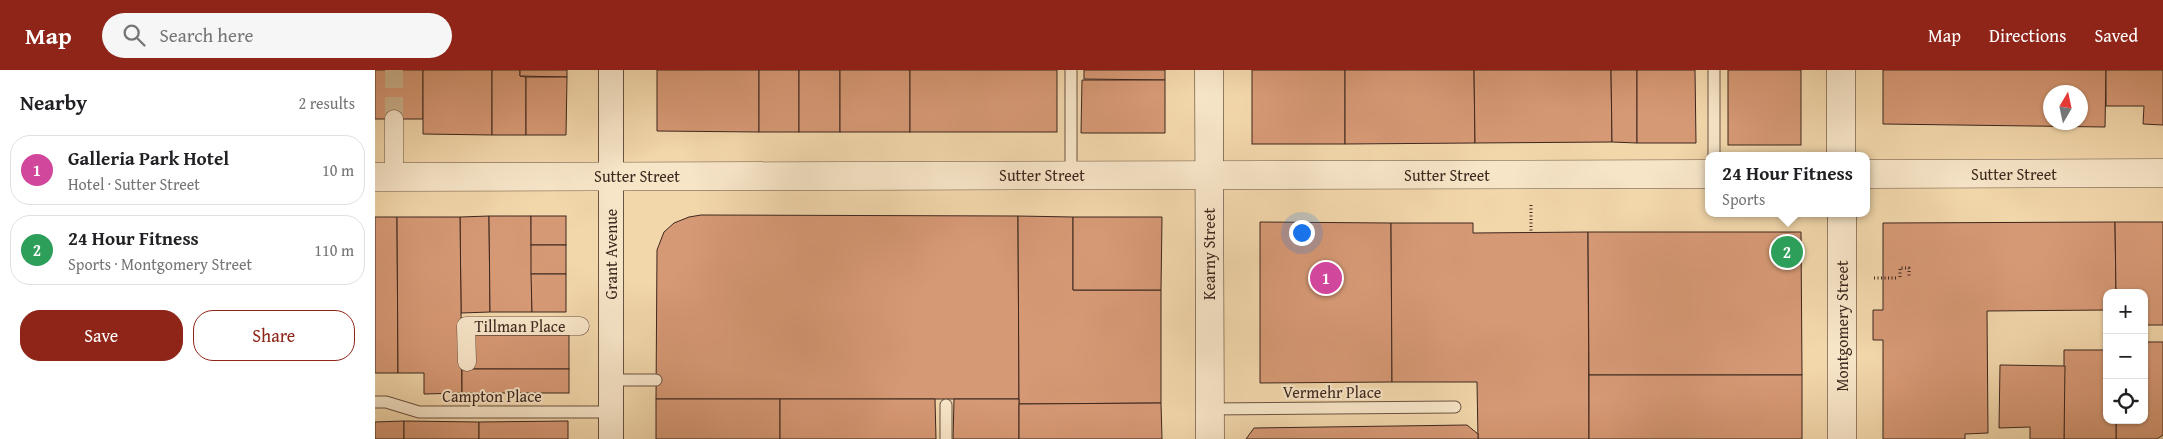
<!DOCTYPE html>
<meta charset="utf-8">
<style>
body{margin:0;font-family:"Gentium Book Plus",serif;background:#f6f6f6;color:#202124}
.controls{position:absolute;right:15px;bottom:15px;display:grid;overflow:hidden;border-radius:10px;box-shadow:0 1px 4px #0004}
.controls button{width:45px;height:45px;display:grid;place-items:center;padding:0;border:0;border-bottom:1px solid #e0e0e0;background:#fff;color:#202124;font:25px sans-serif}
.compass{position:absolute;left:1668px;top:15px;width:45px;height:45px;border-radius:50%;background:#fff;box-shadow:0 1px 4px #0004;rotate:9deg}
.you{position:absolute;left:926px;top:162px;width:18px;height:18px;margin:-12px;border:4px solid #fff;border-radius:50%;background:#1a73e8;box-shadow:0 0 0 8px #1a73e833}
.badge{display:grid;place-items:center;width:32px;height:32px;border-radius:50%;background:#8f2418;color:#fff;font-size:16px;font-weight:700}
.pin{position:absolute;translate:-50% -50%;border:2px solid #fff;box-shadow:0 1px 5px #0006}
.popup{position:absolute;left:1330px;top:82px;width:165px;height:65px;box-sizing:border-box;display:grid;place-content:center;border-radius:10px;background:#fff;filter:drop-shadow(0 1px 4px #0005);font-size:16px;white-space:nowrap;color:#757577}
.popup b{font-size:19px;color:#202124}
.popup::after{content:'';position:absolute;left:50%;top:100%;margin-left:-10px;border:10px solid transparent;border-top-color:#fff}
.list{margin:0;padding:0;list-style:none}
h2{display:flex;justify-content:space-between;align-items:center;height:65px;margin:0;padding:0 20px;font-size:21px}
h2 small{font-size:16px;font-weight:400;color:#757577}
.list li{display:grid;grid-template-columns:32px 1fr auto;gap:15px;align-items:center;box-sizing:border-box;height:70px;margin:0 10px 10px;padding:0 10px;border:1px solid #e0e0e0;border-radius:20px}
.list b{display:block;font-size:19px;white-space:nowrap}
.list p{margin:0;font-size:16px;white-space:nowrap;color:#757577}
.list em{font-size:16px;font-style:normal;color:#757577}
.actions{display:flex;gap:10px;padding:15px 20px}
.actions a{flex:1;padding:11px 0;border:1px solid #8f2418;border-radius:20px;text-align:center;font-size:18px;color:#8f2418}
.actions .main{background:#8f2418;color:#fff}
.icon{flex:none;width:28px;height:28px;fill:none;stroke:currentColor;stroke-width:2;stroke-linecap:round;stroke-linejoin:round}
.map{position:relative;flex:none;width:1788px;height:369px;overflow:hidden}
header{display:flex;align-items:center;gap:30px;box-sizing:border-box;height:70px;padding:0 25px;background:#8f2418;color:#fff}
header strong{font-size:24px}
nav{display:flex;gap:28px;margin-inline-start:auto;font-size:18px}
.search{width:350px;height:45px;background:#f6f6f6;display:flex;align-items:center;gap:12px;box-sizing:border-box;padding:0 18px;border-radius:28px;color:#757577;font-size:19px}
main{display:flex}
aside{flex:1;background:#fff}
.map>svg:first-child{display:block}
.building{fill:#d69975;stroke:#3d271e;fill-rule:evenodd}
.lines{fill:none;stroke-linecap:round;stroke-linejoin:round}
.pedestrian-tunnel{stroke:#ceb48f;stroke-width:18;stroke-dasharray:18 9;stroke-linecap:butt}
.service-casing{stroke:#6a5341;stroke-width:13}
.pedestrian-casing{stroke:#6a5341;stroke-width:19}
.minor-casing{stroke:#6a5341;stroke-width:26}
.tertiary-casing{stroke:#6a5341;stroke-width:29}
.secondary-casing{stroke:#3d271e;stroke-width:29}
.path{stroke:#3d271e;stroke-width:3;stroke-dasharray:1 2.5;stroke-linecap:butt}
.service{stroke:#f7e5c8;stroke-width:11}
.pedestrian{stroke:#f7e5c8;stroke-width:18}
.minor{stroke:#f7e5c8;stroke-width:24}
.tertiary{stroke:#f7e5c8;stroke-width:28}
.secondary{stroke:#f7e5c8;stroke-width:28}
.labels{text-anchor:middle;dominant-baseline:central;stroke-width:4;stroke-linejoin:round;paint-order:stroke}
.street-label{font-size:16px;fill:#3d271e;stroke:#f7e5c8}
</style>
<header>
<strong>Map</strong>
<div class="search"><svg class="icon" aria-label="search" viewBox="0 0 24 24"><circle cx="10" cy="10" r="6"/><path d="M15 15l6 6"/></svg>Search here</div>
<nav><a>Map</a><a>Directions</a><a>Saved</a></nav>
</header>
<main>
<aside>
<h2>Nearby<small>2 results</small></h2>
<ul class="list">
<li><span class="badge" style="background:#d1479c">1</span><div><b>Galleria Park Hotel</b><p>Hotel · Sutter Street</p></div><em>10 m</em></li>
<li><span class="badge" style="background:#2e9e5b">2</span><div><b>24 Hour Fitness</b><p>Sports · Montgomery Street</p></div><em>110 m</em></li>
</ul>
<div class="actions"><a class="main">Save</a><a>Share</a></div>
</aside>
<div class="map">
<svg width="1788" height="369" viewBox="0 0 1788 369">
<rect width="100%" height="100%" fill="#f2d7ab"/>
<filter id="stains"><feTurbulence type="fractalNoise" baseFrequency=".004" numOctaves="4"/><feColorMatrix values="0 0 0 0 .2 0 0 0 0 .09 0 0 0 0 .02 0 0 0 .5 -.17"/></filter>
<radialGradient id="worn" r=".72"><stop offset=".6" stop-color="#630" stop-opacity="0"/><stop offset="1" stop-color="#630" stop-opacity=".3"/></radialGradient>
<g class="building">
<rect x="0" y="0" width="48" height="49"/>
<polygon points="48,0 117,0 117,65 48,64"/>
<polygon points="117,0 145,0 145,6 151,7 151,65 117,65"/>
<polygon points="145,0 192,0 192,7 145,6"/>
<polygon points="282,0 384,0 384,62 282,61"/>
<rect x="384" y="0" width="40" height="62"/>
<rect x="424" y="0" width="41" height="62"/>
<rect x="465" y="0" width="70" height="62"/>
<rect x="535" y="0" width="147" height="62"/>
<polygon points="709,0 790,0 790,10 709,9"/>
<rect x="877" y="0" width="93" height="74"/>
<polygon points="970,0 1099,0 1100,73 970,74"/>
<polygon points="1099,0 1236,0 1237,72 1100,73"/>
<polygon points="1236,0 1262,0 1262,73 1237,72"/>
<polygon points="1262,0 1320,0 1321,73 1262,73"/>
<rect x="1353" y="0" width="73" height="75"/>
<path d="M1508,0H1731L1730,57L1508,54ZM1676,22H1706V52H1676Z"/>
<polygon points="1731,0 1788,0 1788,55 1768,54 1769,36 1731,36"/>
<polygon points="151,7 192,7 191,65 151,65"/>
<polygon points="707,10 790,10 790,63 706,63"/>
<polygon points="326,145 643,146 644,329 281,329 282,180 289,162 299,153 314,147"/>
<polygon points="114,146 115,242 86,243 85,147"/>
<polygon points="114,146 156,146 157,242 115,242"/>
<rect x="156" y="146" width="35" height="29"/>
<polygon points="643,146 698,147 698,220 786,220 786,333 644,334"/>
<polygon points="0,147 22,147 23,303 0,303"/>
<polygon points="22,147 85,147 87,323 49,324 49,303 23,303"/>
<polygon points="698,147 787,147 786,220 698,220"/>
<polygon points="885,152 1016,153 1017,312 885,313"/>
<polygon points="1740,152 1741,223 1732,223 1732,240 1612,241 1613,363 1590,364 1590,369 1508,369 1508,270 1498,270 1498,240 1508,240 1508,153"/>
<polygon points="1740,152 1788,152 1788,255 1769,255 1769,223 1741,223"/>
<polygon points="1016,153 1098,153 1098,163 1213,162 1214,369 1103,369 1102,312 1017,312"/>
<polygon points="1213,162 1426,162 1427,305 1214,305"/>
<rect x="156" y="175" width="35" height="29"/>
<polygon points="156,204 191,204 191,242 157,242"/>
<rect x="96" y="265" width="98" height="34"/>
<polygon points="1769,272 1788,272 1788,365 1782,369 1741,369 1741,350 1769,350"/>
<polygon points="1689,280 1732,280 1732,350 1741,350 1741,369 1689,369"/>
<polygon points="1625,295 1690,296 1689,369 1655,369 1655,357 1624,358"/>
<rect x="87" y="299" width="107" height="24"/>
<rect x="1214" y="305" width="213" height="64"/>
<rect x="281" y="329" width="124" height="40"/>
<polygon points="405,329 560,329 561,369 405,369"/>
<polygon points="579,329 644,329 644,369 578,369"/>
<polygon points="786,333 787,369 644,369 644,334"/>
<polygon points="29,351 29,369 0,369 0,352"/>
<polygon points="29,351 104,352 104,369 29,369"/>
<polygon points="193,351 193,369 104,369 104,352"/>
<polygon points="1092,355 1103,364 1103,369 871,369 879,358"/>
</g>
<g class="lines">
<polyline class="pedestrian-tunnel" points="19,0 19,49"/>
<g class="service-casing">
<g id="service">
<polyline points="696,0 696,105"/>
<polyline points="1339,0 1339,86"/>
<polyline points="236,310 281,310"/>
<polyline points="0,332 11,332 44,342 236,342"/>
<polyline points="571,335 571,369"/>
<polyline points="835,339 1080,337"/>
</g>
</g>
<g class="pedestrian-casing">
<g id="pedestrian">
<polyline points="19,49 19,107"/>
<polyline points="92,292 91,256 205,256"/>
</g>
</g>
<g class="minor-casing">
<polyline id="minor" points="236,0 236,369"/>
</g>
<g class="tertiary-casing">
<g id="tertiary">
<polyline points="1491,104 1788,103"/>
<polyline points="0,107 1333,104"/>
</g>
</g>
<g class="secondary-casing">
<g id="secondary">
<polyline points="834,0 835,369"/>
<polyline points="1466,0 1466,86"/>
<polyline points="1467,143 1467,369"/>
</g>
</g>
<g class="path">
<polyline points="1156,135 1156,163"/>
<polyline points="1525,207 1525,198 1534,198 1534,208"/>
<polyline points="1499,208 1521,208"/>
</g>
<use href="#service" class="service"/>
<use href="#pedestrian" class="pedestrian"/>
<use href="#minor" class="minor"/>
<use href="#tertiary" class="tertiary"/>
<use href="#secondary" class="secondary"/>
</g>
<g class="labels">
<g class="street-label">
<text x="1639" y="104">Sutter Street</text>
<text x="667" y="105">Sutter Street</text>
<text x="1072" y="105">Sutter Street</text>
<text x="262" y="106">Sutter Street</text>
<text transform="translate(236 184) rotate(-90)">Grant Avenue</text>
<text transform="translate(834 184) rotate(-90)">Kearny Street</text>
<text x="145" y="256">Tillman Place</text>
<text transform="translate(1467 256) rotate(-90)">Montgomery Street</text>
<text x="957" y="322">Vermehr Place</text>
<text x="117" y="326">Campton Place</text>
</g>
</g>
<rect width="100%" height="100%" filter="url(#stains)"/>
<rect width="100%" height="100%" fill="url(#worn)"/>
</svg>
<div class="controls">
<button>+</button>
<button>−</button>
<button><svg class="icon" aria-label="locate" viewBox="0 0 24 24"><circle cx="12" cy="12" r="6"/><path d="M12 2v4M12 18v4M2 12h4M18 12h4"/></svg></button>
</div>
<svg class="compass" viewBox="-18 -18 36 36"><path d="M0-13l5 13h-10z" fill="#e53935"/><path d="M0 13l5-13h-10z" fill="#757577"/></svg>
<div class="you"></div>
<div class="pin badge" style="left:951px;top:208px;background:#d1479c">1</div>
<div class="pin badge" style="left:1412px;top:182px;background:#2e9e5b">2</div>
<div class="popup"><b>24 Hour Fitness</b>Sports</div>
</div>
</main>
